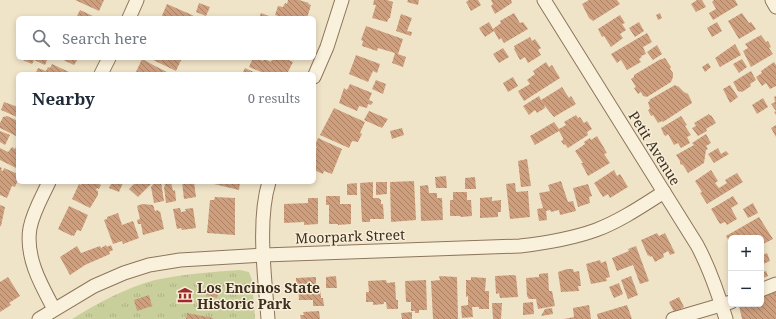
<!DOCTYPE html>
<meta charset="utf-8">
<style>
body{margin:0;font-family:"Noto Serif",serif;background:#f2f2f3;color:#1f2937}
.controls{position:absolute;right:12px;bottom:12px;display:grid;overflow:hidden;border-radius:6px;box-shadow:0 2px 6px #0003}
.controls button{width:36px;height:36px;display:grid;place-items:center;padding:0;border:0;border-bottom:1px solid #e0e1e3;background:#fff;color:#1f2937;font:20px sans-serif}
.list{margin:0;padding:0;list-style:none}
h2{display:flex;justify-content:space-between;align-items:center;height:52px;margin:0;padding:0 16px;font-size:17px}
h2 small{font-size:13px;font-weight:400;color:#747a83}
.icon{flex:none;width:22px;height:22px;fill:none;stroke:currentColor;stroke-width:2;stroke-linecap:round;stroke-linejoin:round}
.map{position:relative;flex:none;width:776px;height:319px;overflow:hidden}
.search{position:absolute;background:#fff;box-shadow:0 2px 6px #0003;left:16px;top:16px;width:300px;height:44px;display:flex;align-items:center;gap:10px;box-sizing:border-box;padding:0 14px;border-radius:6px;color:#747a83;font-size:15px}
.panel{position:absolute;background:#fff;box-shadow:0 2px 6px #0003;left:16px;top:72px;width:300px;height:112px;border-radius:6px}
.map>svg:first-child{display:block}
.grass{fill:url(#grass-tufts)}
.building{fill:url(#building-back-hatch)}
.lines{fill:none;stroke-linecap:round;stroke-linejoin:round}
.minor-casing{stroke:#8d765c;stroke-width:15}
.minor{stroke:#faf1dc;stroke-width:13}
.labels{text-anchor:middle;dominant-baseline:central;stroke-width:3;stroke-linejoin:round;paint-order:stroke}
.street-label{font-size:14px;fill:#3d2e20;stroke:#f7eed8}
.poi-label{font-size:14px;font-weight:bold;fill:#3d2e20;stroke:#f7eed8;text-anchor:start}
</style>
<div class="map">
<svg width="776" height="319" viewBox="0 0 776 319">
<defs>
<pattern id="grass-tufts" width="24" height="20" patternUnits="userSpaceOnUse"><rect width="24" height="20" fill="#c9cf9b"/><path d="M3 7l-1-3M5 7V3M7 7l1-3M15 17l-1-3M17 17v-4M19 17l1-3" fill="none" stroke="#aeb285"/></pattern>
<pattern id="building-back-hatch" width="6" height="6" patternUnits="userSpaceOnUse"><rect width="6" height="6" fill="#cf9f7d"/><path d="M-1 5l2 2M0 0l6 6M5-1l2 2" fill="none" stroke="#a98266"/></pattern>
</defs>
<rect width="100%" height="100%" fill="#f0e4c8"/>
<path class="grass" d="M240,270L249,272L252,280L255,319H72C98,303 125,288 155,280C183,274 212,272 240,270Z"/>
<g class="building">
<polygon points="75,0 104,0 99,11"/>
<polygon points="288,0 299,0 309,3 308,4 311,5 307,18 285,18 275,15 278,6 283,7 285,3 287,4"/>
<polygon points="374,0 387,0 393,2 390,18 389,18 387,22 372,18 376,5 373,5"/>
<polygon points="408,0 419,0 418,5 407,2"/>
<polygon points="469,0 478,0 481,5 471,11 466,2"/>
<polygon points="491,0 511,0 512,3 495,14 491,6 493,4"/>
<polygon points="589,0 617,0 620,4 593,21 589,18 582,4"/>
<polygon points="697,0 702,0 706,7 696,12 691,4"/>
<polygon points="714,0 735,0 738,5 713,20 709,13 716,9 712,2"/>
<polygon points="199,3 210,7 206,16 196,12"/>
<polygon points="167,4 192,15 197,18 161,18"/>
<polygon points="80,10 97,18 76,18"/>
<polygon points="261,13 274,18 259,18"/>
<polygon points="514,13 520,23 523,22 528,29 504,43 501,38 499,40 494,31 485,37 479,28 489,22 493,29 501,23 500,21"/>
<polygon points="660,13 662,18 658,20 656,15"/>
<polygon points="742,13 749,23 751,22 756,29 739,39 728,21"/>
<polygon points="401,14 412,18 407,31 412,32 411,36 396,31"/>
<polygon points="620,15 625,23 622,24 626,30 620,34 623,38 611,47 604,36 602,37 598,29"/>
<polygon points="639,22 644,31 635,37 629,28"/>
<polygon points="717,22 722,31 712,37 707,28"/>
<polygon points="366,26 403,39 398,54 406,57 403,67 392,63 395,53 378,48 377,51 362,46 363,41 361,40"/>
<polygon points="647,33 652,42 643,47 646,54 641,56 642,57 639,59 641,62 627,70 621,60 617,63 611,54"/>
<polygon points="761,35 766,42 768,41 771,47 769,48 773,54 751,67 743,51 748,48 745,44"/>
<polygon points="530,37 532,41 535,39 541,48 538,50 541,55 528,63 525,57 520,60 514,49 515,48 514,46"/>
<polygon points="735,44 741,55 720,67 715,58"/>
<polygon points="657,45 662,54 653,60 647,52"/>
<polygon points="503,48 509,57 499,63 493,54"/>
<polygon points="356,55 380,64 377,73 373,71 368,82 349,74"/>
<polygon points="18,58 48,58 45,65 34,60 32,64"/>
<polygon points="59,58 78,58 78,59 74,65"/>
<polygon points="149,58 182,58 176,71"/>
<polygon points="253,58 257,58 263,61 264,59 271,62 273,58 284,58 293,62 287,74 266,74 249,67"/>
<polygon points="665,58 671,67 670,69 673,73 673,77 671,82 647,97 643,96 641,92 638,94 634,88 636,87 631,79 634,77 634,75 659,60"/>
<polygon points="142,59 155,66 171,74 135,74"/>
<polygon points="742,59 747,67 739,73 733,64"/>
<polygon points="546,62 549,67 552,65 560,78 524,101 518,91 530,84 527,80 535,74 533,71"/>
<polygon points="774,62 776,65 776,86 770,89 766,83 762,86 756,77 762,73 761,71"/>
<polygon points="708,63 711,67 705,72 702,67"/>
<polygon points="52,64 69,72 68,74 35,74 38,68 46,71 48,67 50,68"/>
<polygon points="245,68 256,73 255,74 242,74"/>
<polygon points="751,71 756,80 750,84 751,86 742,92 738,91 733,82"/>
<polygon points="513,77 518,86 508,92 503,83"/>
<polygon points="376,80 386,84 383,94 372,89"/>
<polygon points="350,84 372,93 369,100 373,102 371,105 368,104 367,108 359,106 357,111 339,103 344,88 347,90"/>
<polygon points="675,85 679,87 684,92 688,94 691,100 692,103 663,122 662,121 658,123 653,115 651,116 648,110 650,109 648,102 650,101 649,100"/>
<polygon points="730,85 738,97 730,103 723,89"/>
<polygon points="562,87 569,98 571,96 576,104 554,117 544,105 545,108 537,113 535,110 529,115 523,106 539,96 541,100"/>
<polygon points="776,96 776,115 774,112 776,111 771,104 775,102 774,97"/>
<polygon points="763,98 768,107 757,114 752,105"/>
<polygon points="4,102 18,107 17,117 1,110"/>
<polygon points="334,108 365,122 360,133 362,134 358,142 352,141 349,148 320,135"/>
<polygon points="369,111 388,119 382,128 364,120"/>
<polygon points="709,114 710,116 711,115 716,123 706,129 707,131 698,136 692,128 696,126 694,123"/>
<polygon points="576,115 578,118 580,117 584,123 587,121 592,129 587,132 588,135 568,148 565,144 564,145 561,141 563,140 563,138 559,131 535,145 530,136 554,122 559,129 566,125 564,122"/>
<polygon points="7,116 18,121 18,137 0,128 0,123 3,117"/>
<polygon points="681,116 687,125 685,126 691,135 687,137 690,143 681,148 678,143 674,145 668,134 666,136 664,135 661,128"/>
<polygon points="776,125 776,137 771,128"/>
<polygon points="402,128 404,135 392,139 390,131"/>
<polygon points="0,131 10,135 5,145 0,142"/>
<polygon points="706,134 711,143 706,146 708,149 706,150 704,163 688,173 683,165 680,164 680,161 676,155 694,145 692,143"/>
<polygon points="597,136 607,153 604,154 610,163 588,176 581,163 583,163 575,151 585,144 584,142 590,138 591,140"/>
<polygon points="318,138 342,149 332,174 324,171 323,174 314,170 314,153 317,147 315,146"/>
<polygon points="18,143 18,168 16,168 0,160 0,148 8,152 12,147 15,149"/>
<polygon points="718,148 721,154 726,151 729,154 714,163 708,154"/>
<polygon points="527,159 531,186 521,187 518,161"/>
<polygon points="0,167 2,168 1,170 3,171 4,168 18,174 18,180 15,187 12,186 7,198 0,195"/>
<polygon points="614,170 617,176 620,174 628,187 610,198 608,194 603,197 594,183"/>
<polygon points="711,170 718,181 715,183 719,188 727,183 725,180 737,173 743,182 707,204 700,193 702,192 695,181"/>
<polygon points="446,176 447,188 436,188 435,177"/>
<polygon points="475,177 476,189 465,189 465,178"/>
<polygon points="414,181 416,220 391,222 390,182"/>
<polygon points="561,181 568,202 573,201 576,211 560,215 559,210 551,212 550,210 546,211 547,220 539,221 537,209 543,208 539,193 550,191 548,185"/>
<polygon points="83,182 100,182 99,184 101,185 99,189 97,188 96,190 98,191 98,195 90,208 72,199 79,184 81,185"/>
<polygon points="112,182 123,183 119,192 109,188"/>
<polygon points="136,182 153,182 138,197 129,189"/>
<polygon points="155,182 161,182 164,201 154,203 151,187"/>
<polygon points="164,182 171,182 173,191 175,190 176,201 166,203 164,187 165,186"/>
<polygon points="182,182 194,182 196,197 184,199"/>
<polygon points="214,182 240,182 239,190 214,184"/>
<polygon points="373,182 373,198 378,198 381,200 381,204 383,204 384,219 370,219 370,222 362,222 360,183"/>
<polygon points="376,182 387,182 387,194 376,195"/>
<polygon points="357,183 357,195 347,195 347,184"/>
<polygon points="515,183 516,192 528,191 530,217 510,219 506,184"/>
<polygon points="588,184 592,196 589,197 590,203 578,207 573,188"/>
<polygon points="428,185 429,193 437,193 437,198 442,198 443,220 421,221 420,186"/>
<polygon points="453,192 467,192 467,200 471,200 472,216 461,217 460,216 450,216 450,200 453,200"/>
<polygon points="326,196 340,196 340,204 351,204 351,224 338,225 338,224 329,224 329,205 326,205"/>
<polygon points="733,196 738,204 731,208 737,219 727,225 725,222 720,224 711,209"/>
<polygon points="215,197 235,198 235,235 207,233 210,200 214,200"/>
<polygon points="492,197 492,201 501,200 501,212 498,212 498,217 480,218 480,198"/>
<polygon points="308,198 318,198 318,224 304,225 304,222 284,223 284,204 308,203"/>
<polygon points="753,203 758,213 748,218 743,209"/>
<polygon points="142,204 153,205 155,211 158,210 159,212 160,211 164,229 143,235 141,224 138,224 137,220 140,219 137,206"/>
<polygon points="0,205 5,207 1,226 0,226"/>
<polygon points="69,206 88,215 81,231 77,230 74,236 72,235 72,236 58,229"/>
<polygon points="180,208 181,212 186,211 185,209 193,208 196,228 182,230 181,228 177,229 173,209"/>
<polygon points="118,213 122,225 133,221 139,238 123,244 122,241 113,244 104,220 107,219 107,217"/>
<polygon points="759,217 773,239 761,245 761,238 731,238 731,245 726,236"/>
<polygon points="657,233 659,236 665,233 675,253 670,255 668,251 663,254 664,257 655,262 652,256 650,257 649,255 648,256 641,240"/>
<polygon points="106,245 107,247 111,245 113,250 109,252 110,254 85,265 70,275 60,257 77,246 81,253 100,246 101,248"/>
<polygon points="636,246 649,281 640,284 633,265 617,271 612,258 629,251 628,249"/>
<polygon points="767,253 770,261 761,265 761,256"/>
<polygon points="600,260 601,263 606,261 610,277 606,278 607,281 591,284 586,264"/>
<polygon points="761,268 763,272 766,271 768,276 761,279"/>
<polygon points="567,269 573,269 574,272 579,271 581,286 578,286 579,291 561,292 558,272"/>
<polygon points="548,273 549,291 552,291 555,306 538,309 536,299 529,299 527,296 526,278 539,277 539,274"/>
<polygon points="514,275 516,276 518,297 500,298 499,293 496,294 495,276"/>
<polygon points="336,276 337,288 326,288 326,277"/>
<polygon points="439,276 457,277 458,319 433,319 431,281 440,280"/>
<polygon points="631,276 638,295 628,299 621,280"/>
<polygon points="8,277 20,296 9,303 11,305 0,312 0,282"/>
<polygon points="316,277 316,285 320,285 321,298 323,298 324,306 313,306 313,300 299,300 298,286 296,286 296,278"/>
<polygon points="471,277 486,278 485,291 489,291 489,309 479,309 479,307 472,307 473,317 462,318 461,306 468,305 468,296 466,297 466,280 471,280"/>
<polygon points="386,280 387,283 395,282 396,300 398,300 398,309 387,309 386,302 384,302 384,304 373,305 373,302 366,302 366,292 369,292 368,281"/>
<polygon points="426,280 427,310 419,310 419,313 415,313 415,311 411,311 411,302 406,302 405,281"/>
<polygon points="619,283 623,294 614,298 609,287"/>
<polygon points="208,287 219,290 217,298 206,295"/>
<polygon points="776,291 776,319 742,319 739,306 743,304 761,304 761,297"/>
<polygon points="149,295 152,306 137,311 134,300"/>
<polygon points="679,297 684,307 674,312 669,302"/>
<polygon points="533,302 534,314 523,315 523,303"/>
<polygon points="492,303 502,303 501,319 493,319"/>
<polygon points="589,305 591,319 564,319 574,317 573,308"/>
<polygon points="627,305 632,319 598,319 597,314"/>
<polygon points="552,308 553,314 541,316 545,309"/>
<polygon points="319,311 320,319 301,319 300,315 304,315 303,312"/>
<polygon points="412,312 412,319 402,319 401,313"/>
<polygon points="187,313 213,318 213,319 186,319"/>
</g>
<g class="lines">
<g class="minor-casing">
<g id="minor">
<path d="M544,0L697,245C710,269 718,293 726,319"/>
<polyline points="772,0 776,7"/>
<polyline points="129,18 137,0"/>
<polyline points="101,74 109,58"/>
<polyline points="314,77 327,47 342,0"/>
<path d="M49,182C42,197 33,212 30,228C25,257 41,285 54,309"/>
<polyline points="761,290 776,284"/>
<path d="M39,319L94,286L124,273L149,265L180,260L264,255L520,246C546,243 571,239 596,230C620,221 642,206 664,192"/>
<path d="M268,319C265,279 257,221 269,182"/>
<polyline points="673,319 731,302"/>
</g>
</g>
<use href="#minor" class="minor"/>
</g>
<defs>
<g id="museum-bare" transform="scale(1.2)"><path d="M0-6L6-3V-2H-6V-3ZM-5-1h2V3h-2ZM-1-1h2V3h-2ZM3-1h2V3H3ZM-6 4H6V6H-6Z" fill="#9e2a2b" stroke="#f7eed8" stroke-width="2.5" paint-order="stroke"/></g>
</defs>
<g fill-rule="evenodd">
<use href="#museum-bare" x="185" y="295"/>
</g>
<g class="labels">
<g class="street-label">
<text transform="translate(655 148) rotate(58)">Petit Avenue</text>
<text transform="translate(350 236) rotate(-2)">Moorpark Street</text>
</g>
<g class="poi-label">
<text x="197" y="287">Los Encinos State<tspan x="197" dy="16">Historic Park</tspan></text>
</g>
</g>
</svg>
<div class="controls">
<button>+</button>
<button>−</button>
</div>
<div class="search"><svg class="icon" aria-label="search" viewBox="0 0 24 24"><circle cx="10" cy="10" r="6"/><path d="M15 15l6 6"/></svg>Search here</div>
<section class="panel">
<h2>Nearby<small>0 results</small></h2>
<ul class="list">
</ul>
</section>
</div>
